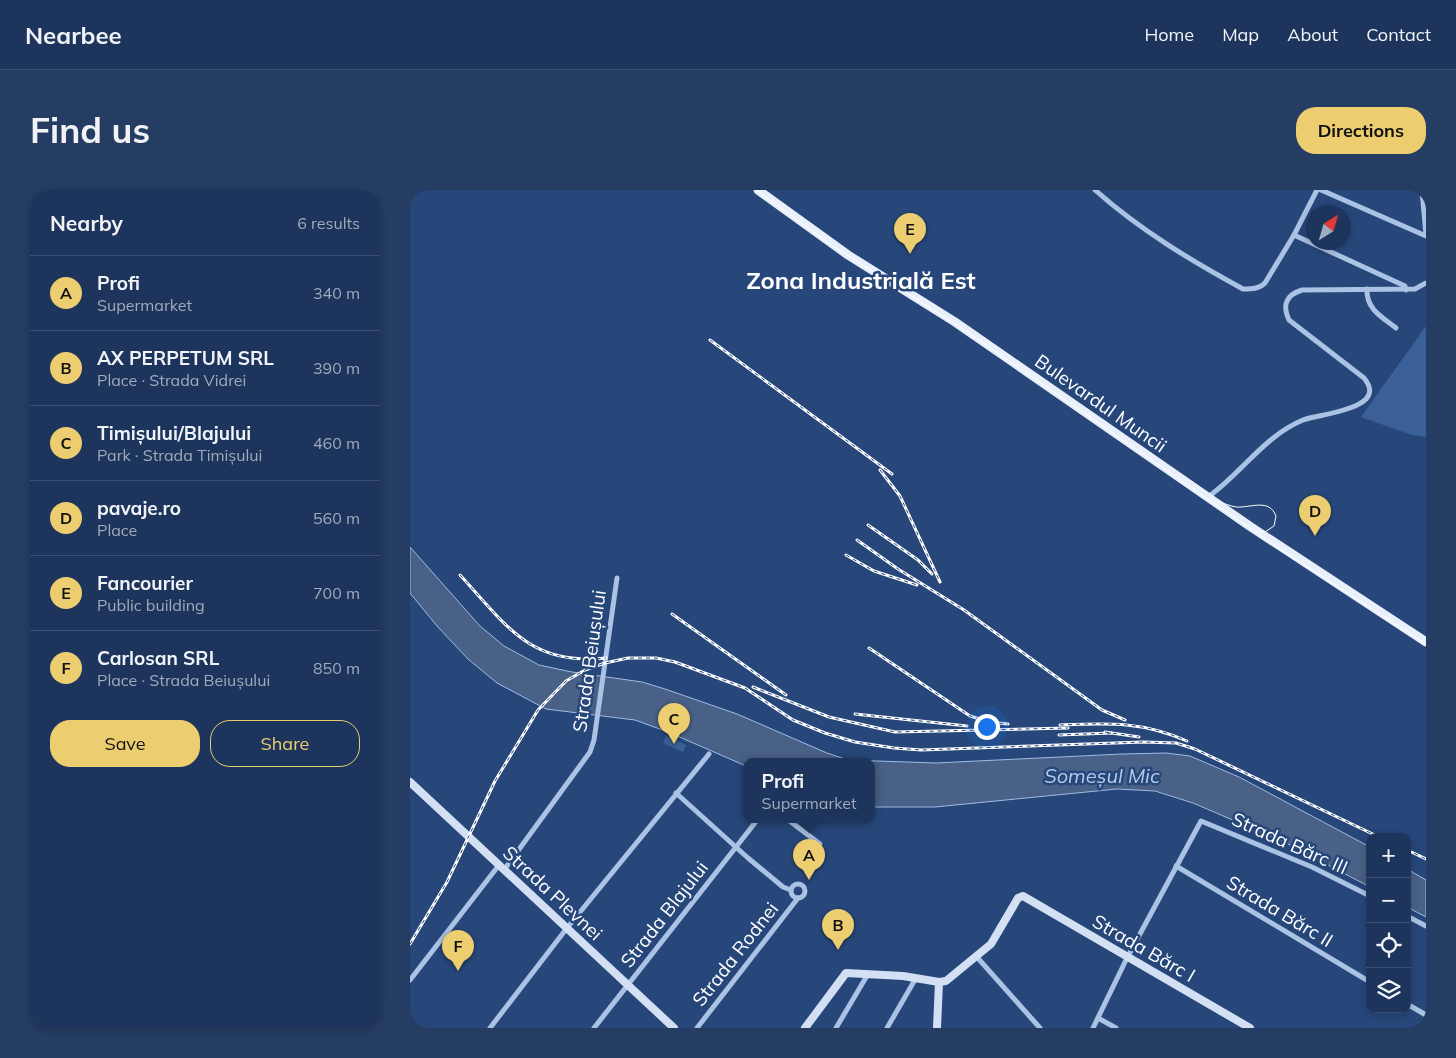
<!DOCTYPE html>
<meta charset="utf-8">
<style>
body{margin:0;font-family:Mulish,sans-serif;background:#253d62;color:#f1f3f6}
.controls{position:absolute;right:15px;bottom:15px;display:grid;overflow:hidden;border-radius:10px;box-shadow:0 2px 8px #0003}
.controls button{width:45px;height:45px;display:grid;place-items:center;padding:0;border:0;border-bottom:1px solid #3b5072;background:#1d355c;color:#f1f3f6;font:25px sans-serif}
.compass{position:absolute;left:896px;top:15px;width:45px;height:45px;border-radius:50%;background:#1d355c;box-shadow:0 2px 8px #0003;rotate:37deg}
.you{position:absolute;left:576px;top:536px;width:18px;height:18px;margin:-12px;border:4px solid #fff;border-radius:50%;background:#1a73e8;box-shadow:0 0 0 8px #1a73e833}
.badge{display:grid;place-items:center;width:32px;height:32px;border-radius:50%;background:#eccd70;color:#111;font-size:16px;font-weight:700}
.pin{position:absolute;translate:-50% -41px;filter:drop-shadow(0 1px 2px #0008)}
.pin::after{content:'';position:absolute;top:26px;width:18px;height:15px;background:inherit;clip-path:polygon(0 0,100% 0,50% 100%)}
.popup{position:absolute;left:333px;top:568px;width:132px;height:65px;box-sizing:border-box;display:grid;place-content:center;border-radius:10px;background:#1d355c;filter:drop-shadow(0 1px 4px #0005);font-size:16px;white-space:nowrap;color:#a0abbb}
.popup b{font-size:19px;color:#f1f3f6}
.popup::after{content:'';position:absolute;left:50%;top:100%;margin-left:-10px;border:10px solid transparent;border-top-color:#1d355c}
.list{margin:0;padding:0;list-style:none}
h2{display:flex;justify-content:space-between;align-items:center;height:65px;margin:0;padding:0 20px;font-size:21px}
h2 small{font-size:16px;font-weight:400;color:#a0abbb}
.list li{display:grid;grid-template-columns:32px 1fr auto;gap:15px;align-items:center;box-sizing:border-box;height:75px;padding:0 20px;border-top:1px solid #3b5072}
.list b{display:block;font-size:19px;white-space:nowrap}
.list p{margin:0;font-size:16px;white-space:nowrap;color:#a0abbb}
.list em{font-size:16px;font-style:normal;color:#a0abbb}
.actions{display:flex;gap:10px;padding:15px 20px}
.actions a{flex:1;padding:11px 0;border:1px solid #eccd70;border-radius:20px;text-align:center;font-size:18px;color:#eccd70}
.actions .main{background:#eccd70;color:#111}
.icon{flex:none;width:28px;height:28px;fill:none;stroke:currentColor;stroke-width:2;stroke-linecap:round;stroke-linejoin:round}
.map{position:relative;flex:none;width:1016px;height:838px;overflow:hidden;border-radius:20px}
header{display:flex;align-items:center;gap:30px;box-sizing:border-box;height:70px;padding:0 25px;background:#1d355c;border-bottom:1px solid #3b5072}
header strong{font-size:24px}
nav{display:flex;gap:28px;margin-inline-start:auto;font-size:18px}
.intro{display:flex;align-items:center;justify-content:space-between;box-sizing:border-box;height:120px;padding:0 30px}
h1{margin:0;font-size:35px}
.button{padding:12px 22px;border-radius:20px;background:#eccd70;color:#111;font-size:18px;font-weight:700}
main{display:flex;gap:30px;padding:0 30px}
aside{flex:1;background:#1d355c;border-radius:20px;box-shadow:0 2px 8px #0003}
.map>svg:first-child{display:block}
.green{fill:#3a6097}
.water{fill:#496186;stroke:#9fbce4}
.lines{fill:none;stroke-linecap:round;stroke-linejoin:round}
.street{stroke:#aac2e3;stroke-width:5}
.secondary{stroke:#d3e0f4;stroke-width:8}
.primary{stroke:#e9f0fc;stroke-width:9}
.tram{stroke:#fff;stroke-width:1}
.rail-casing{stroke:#fff;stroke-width:3}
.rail{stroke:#27477a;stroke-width:1;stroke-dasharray:4;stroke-linecap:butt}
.labels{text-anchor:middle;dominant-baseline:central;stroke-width:5;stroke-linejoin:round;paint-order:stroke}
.street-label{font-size:19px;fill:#fff;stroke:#27477a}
.water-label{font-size:20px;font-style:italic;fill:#b5cceb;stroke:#27477a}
.district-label{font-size:24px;font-weight:bold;fill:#fff;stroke:#27477a}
</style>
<header>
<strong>Nearbee</strong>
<nav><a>Home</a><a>Map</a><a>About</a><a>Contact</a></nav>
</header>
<div class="intro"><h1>Find us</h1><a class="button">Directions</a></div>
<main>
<aside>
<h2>Nearby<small>6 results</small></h2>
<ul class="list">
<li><span class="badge">A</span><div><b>Profi</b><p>Supermarket</p></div><em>340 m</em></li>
<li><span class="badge">B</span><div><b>AX PERPETUM SRL</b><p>Place · Strada Vidrei</p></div><em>390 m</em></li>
<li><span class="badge">C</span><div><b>Timișului/Blajului</b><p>Park · Strada Timișului</p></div><em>460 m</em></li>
<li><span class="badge">D</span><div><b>pavaje.ro</b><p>Place</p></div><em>560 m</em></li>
<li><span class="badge">E</span><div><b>Fancourier</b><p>Public building</p></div><em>700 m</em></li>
<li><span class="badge">F</span><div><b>Carlosan SRL</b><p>Place · Strada Beiușului</p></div><em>850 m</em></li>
</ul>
<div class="actions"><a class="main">Save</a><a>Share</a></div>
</aside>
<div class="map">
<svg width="1016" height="838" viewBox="0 0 1016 838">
<rect width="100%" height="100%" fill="#27477a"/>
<g class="green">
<polygon points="1016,136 1016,247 1002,245 951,227"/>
<polygon points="256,546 276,555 273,562 253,553"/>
</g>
<g class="water">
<polygon points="0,357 70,436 94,456 129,475 162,482 232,492 255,499 327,524 417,563 438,570 526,573 712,564 756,563 780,566 829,587 960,657 960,697 876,653 783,613 745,601 707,599 525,617 462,617 462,571 336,571 336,576 258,542 225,530 136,519 87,493 58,469 27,436 0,403"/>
<polygon points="997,679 1016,690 1016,727 997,717"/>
</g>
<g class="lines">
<g class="street">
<path d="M685,0C730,40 780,70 833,99C842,99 849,99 855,93L884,45L907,0"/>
<polyline points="911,0 1016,46"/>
<polyline points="1012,0 1016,45"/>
<polyline points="884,45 995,96 996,100"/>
<path d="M957,99C956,119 972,127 986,138"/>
<path d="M798,307C831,284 854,246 893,230C909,224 980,219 954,188L879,130C872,115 876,105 892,100L1005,99L1016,93"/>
<polyline points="266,603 338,668 373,697 381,700"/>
<polyline points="377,629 410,654"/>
<polyline points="766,676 960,792"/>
<polyline points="94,680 180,562 184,550 207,388"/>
<circle cx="388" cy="701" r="7"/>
<polyline points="997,726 1016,736"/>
<polyline points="566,766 630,838"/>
<polyline points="0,790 89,675"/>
<polyline points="997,814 1016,825"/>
<polyline points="688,828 706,838"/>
<polyline points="80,838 157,738 299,564"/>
<polyline points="184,838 348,629"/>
<polyline points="287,838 388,708"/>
<polyline points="426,838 458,784"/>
<polyline points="477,838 506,788"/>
<polyline points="683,838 717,768 791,631 902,677 960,706"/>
</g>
<g class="secondary">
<polyline points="0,592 264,838"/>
<polyline points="395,838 436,783 493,786 529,792 536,791 581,754 608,708 613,706 840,838"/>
<polyline points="527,838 529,792"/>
</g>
<polyline class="primary" points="348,0 438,65 545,132 841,337 1016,452"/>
<g class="tram">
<polyline points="346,0 423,56 553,139 867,357 1016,454"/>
<path d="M807,311C813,313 820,316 826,317C841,318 859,308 866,326L864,336L855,342L845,341"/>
</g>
<g class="rail-casing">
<g id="rail">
<polyline points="300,150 482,284"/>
<polyline points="470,280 490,306 530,392"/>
<polyline points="458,335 508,370 522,384"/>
<polyline points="447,350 488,379 554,420 692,520 715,530"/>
<polyline points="436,365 464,381 507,395"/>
<path d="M50,385C97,436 120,476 196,468"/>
<polyline points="262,424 376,505"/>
<polyline points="459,458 560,526 579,532 598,534"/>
<polyline points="343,497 419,527 485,542 658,538"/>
<polyline points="445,524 557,536"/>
<path d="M650,535C698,533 732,531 777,551"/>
<polyline points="695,542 729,547"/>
<polyline points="649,545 701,543"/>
<polyline points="997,660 1016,669"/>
<polyline points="0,754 37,692 85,591 128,520 156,491 175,480 195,473 218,468 246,468 265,472 335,498 383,530 415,543 445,552 484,558 511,560 733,552 766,553 785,559 969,647"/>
</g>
</g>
<use href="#rail" class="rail"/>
</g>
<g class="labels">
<g class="street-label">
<text transform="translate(691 213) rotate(35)">Bulevardul Muncii</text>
<text transform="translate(179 471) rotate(-82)">Strada Beiușului</text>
<text transform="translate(880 653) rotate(24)">Strada Bărc III</text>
<text transform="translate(143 703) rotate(43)">Strada Plevnei</text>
<text transform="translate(870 721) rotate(31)">Strada Bărc II</text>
<text transform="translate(254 724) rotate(-52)">Strada Blajului</text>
<text transform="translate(734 758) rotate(30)">Strada Bărc I</text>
<text transform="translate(325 764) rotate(-52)">Strada Rodnei</text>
</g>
<g class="water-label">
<text x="692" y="585">Someșul Mic</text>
</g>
<g class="district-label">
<text x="451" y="90">Zona Industrială Est</text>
</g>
</g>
</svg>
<div class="controls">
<button>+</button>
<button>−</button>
<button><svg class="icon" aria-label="locate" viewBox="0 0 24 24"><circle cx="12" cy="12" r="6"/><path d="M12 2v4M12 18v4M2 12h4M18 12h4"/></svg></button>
<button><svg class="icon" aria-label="layers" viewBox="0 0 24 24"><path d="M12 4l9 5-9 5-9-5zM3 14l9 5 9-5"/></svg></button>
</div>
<svg class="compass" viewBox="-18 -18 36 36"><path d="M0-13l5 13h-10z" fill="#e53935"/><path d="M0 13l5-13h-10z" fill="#a0abbb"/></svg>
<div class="you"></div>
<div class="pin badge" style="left:399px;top:690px">A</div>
<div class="popup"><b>Profi</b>Supermarket</div>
<div class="pin badge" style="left:428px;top:760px">B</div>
<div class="pin badge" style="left:264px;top:554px">C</div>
<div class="pin badge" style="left:905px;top:346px">D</div>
<div class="pin badge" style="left:500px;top:64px">E</div>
<div class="pin badge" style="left:48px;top:781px">F</div>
</div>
</main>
